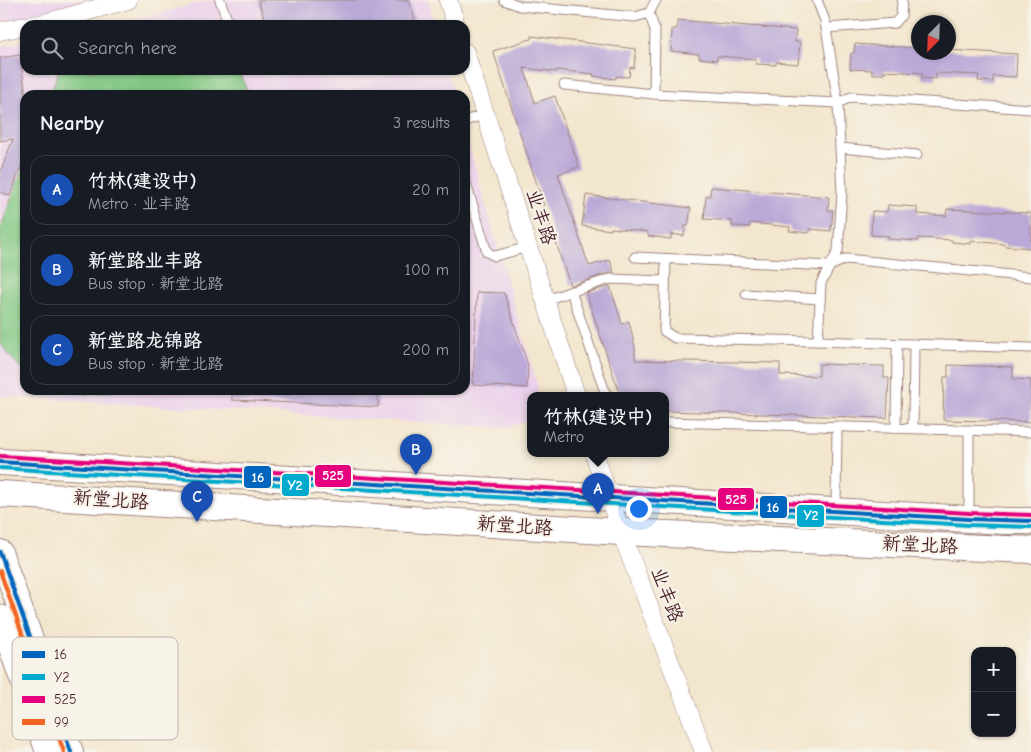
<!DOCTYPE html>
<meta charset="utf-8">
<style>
body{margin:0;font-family:"Comic Neue","LXGW WenKai TC",sans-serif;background:#20242c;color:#f1f3f6}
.controls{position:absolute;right:15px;bottom:15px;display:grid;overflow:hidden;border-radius:10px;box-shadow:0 1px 4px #0004}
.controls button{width:45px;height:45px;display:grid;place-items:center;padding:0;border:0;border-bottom:1px solid #363941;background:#171b24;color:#f1f3f6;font:25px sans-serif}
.compass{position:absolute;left:911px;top:15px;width:45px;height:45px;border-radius:50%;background:#171b24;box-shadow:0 1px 4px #0004;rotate:203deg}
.you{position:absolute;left:638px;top:508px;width:18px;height:18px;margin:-12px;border:4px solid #fff;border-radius:50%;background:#1a73e8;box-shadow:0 0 0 8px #1a73e833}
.badge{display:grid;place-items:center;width:32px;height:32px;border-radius:50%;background:#1f6fb2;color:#fff;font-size:16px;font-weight:700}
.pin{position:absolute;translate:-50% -41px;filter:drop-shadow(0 1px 2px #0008)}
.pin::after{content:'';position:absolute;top:26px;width:18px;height:15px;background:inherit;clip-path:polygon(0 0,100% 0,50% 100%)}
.popup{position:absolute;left:527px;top:392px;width:142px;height:65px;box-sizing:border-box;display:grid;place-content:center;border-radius:10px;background:#171b24;filter:drop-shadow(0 1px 4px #0005);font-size:16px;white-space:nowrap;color:#9ea1a6}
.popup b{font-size:19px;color:#f1f3f6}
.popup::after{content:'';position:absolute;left:50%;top:100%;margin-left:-10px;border:10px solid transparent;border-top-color:#171b24}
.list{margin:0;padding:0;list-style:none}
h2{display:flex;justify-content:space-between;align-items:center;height:65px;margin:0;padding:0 20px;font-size:21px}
h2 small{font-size:16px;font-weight:400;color:#9ea1a6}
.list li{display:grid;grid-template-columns:32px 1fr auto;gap:15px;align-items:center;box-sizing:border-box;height:70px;margin:0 10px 10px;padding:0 10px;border:1px solid #363941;border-radius:15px}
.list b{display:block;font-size:19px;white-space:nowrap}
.list p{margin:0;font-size:16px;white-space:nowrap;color:#9ea1a6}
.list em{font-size:16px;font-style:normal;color:#9ea1a6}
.icon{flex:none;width:28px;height:28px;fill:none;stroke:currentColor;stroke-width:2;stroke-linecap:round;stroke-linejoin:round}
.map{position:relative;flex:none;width:1031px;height:752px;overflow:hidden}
.search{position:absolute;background:#171b24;box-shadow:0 1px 4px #0004;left:20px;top:20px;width:450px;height:55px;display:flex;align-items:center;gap:12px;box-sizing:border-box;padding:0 18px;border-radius:15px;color:#9ea1a6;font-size:19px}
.panel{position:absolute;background:#171b24;box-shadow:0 1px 4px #0004;left:20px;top:90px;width:450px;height:305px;border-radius:15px}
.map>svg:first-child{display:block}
.built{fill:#ebd1eb}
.green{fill:#81c783;stroke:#667357}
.building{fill:#baa8d7}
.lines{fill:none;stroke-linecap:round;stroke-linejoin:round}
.service-casing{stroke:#9e827c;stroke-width:11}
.minor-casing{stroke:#9e827c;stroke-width:19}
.secondary-casing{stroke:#9e827c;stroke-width:26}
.primary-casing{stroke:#9e827c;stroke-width:28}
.service{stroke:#fff;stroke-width:9}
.minor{stroke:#fff;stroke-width:18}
.secondary{stroke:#fff;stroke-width:24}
.primary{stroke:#fff;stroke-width:26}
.bus-1-casing{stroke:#f7f3e8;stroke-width:8}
.bus-2-casing{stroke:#f7f3e8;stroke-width:8}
.bus-3-casing{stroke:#f7f3e8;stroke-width:8}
.bus-4-casing{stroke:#f7f3e8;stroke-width:8}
.bus-1{stroke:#0065bd;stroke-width:4}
.bus-2{stroke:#00a9ce;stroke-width:4}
.bus-3{stroke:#e5007d;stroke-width:4}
.bus-4{stroke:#f26522;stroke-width:4}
.labels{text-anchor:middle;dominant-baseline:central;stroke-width:4;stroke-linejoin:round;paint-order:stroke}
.street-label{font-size:19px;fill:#4a1f2b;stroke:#f7f3e8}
.key{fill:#f7f3e8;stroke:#c3b3af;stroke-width:1}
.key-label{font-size:14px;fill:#4a1f2b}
.line-badge{stroke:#f7f3e8;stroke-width:2}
.badge-label{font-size:14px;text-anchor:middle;font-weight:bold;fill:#fff}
</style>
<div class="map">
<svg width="1031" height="752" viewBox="0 0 1031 752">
<rect width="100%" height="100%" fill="#f7f3e8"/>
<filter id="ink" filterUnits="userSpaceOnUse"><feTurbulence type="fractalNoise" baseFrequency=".02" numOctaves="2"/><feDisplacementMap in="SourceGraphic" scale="10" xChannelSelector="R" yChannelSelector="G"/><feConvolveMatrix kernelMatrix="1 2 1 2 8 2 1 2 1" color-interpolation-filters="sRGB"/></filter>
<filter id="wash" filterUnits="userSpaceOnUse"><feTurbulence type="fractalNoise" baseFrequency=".0096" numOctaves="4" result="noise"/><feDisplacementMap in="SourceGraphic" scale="20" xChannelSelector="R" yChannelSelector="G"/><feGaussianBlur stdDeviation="1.12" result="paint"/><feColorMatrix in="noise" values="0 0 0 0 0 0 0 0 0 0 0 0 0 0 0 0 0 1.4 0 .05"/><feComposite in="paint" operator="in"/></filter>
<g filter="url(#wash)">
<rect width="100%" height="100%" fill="#f3e6ce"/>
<g class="built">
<polygon points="0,0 89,0 18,20 0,22"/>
<polygon points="211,0 428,0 435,25 114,25"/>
<polygon points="25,42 25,70 447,70 455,95 25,95 25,390 465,390 465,132 537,385 538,395 530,395 530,416 527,420 507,428 0,396 0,46"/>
</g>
<g class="green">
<polygon points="59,70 238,70 249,95 50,95"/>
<polygon points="25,162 25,371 13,360 0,343 0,230"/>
<polygon points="63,390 118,390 87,394"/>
</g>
<g id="blocks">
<g class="building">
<polygon points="258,0 409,0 416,25 266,25"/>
<polygon points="677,20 796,30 795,42 800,42 798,64 776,62 776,65 756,64 756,59 717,56 717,60 699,58 699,54 671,51 672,29 677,29"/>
<polygon points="531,36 636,49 634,68 630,67 629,77 616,76 616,79 593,76 594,74 556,70 556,72 524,68 535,103 555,96 579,167 558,174 589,266 610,260 614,273 608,273 572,285 570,285 493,51 531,39"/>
<polygon points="855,44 918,48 918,52 948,52 948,50 1017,54 1016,77 993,76 993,82 978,81 979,75 936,73 936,79 922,78 922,73 884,71 884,74 872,74 872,70 850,69 851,53 854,53"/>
<polygon points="20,55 25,90 25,156 10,196 0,192 0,173 13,139 0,141 0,58"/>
<polygon points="711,187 829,197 828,210 833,210 831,231 809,229 809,233 789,231 790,227 750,223 750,227 732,226 732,221 704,219 706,196 710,196"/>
<polygon points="586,195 691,208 688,226 685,226 684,236 671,234 671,239 648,236 648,232 611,228 611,230 582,226"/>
<polygon points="888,205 917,207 917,214 946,216 947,209 1031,213 1031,248 1005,246 1004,244 971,241 971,244 952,242 952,240 918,238 918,241 888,239 889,236 871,235 872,211 887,212"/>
<polygon points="610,286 622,324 629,321 635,347 635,360 780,363 780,375 819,376 819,364 884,366 884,378 889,378 887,418 666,411 666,395 620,395 586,293"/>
<polygon points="477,292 504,293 528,365 527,388 473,385"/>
<polygon points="948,365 1013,367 1013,379 1031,380 1031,422 943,420 944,377 948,377"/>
<polygon points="232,390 378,390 378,407 232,400"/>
</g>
</g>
</g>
<g filter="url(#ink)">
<use href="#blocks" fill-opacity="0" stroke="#9e827c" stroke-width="1"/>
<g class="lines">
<g class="service-casing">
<g id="service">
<polyline points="220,0 229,25"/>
<polyline points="504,0 520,6 635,17 649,13 656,0"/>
<polyline points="817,0 825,21 838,103 842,193 838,251 821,283 818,341"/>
<polyline points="649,13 655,30 654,94"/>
<polyline points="826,28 895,23 901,16 902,2"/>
<polyline points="564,85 654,94 838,103 851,97 1031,109"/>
<polyline points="465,121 485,114"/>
<polyline points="840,148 917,155"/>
<polyline points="465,180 487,252 495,256 528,247"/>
<polyline points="635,257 830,266 846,259 1031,277"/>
<polyline points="666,259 664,331 675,338 818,341 1031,348"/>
<polyline points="571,291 606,395"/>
<polyline points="746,294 820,299"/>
<polyline points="545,300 610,279 665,281"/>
<polyline points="666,422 1031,432"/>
<polyline points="896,428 897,344"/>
<polyline points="913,428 914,344"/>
<polyline points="969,430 969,516"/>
<polyline points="836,509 837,426"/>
</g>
</g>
<g class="minor-casing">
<g id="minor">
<polyline points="448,0 456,25"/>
<polyline points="33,25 45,23 128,0"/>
<polyline points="0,31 25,26"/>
<polyline points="465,52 576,395"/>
<polyline points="594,453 621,532 704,752"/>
</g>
</g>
<g class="secondary-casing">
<g id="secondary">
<polyline points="0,552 71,752"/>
<polyline points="0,617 48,752"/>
</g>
</g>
<g class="primary-casing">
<g id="primary">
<polyline points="0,462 969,519 1005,521 1031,521"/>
<polyline points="0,494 621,532 1031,550"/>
</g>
</g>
<use href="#service" class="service"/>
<use href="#minor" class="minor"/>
<use href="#secondary" class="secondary"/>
<use href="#primary" class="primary"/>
<g class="bus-1-casing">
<g id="bus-1">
<polyline points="0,462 969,519 1031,521"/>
<polyline points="0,552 71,752"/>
</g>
</g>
<g class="bus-2-casing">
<polyline id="bus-2" points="0,468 969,525 1031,527"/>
</g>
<g class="bus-3-casing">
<polyline id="bus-3" points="0,456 969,513 1031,515"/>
</g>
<g class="bus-4-casing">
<polyline id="bus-4" points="0,571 64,752"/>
</g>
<use href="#bus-1" class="bus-1"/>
<use href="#bus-2" class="bus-2"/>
<use href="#bus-3" class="bus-3"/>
<use href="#bus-4" class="bus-4"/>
</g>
</g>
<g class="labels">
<g class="street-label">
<text transform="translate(541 217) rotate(72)">业丰路</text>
<text transform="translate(111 500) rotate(4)">新堂北路</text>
<text transform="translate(515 526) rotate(4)">新堂北路</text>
<text transform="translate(920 545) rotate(3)">新堂北路</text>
<text transform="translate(667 595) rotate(69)">业丰路</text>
</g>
</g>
<rect x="12" y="637" width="166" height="103" rx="8" class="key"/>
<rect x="22" y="651" width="23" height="7" fill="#0065bd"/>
<rect x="22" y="674" width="23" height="6" fill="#00a9ce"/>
<rect x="22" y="696" width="23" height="7" fill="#e5007d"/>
<rect x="22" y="719" width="23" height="6" fill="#f26522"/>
<g class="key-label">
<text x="54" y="659">16</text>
<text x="54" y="682">Y2</text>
<text x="54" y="704">525</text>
<text x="54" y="727">99</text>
</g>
<g class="line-badge">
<rect x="314" y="464" width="38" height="24" rx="5" fill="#e5007d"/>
<rect x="243" y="465" width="29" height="24" rx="5" fill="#0065bd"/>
<rect x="281" y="473" width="29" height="24" rx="5" fill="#00a9ce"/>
<rect x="717" y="487" width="38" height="24" rx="5" fill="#e5007d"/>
<rect x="759" y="495" width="29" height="24" rx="5" fill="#0065bd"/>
<rect x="796" y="504" width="29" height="24" rx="5" fill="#00a9ce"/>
</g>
<g class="badge-label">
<text x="333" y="480">525</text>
<text x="258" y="482">16</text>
<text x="295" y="490">Y2</text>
<text x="736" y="504">525</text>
<text x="773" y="512">16</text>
<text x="811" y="520">Y2</text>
</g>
</svg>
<div class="controls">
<button>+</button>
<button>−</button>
</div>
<svg class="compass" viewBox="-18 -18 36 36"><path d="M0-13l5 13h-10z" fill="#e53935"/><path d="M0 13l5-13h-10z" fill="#9ea1a6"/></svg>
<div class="you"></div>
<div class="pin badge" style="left:598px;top:514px;background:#1a4fb4">A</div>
<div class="popup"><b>竹林(建设中)</b>Metro</div>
<div class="pin badge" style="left:416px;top:475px;background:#1a4fb4">B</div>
<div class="pin badge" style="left:197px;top:522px;background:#1a4fb4">C</div>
<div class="search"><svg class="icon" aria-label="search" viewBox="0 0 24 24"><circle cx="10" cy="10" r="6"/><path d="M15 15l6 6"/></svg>Search here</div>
<section class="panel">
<h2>Nearby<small>3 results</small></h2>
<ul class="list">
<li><span class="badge" style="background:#1a4fb4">A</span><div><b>竹林(建设中)</b><p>Metro · 业丰路</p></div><em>20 m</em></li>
<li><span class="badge" style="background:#1a4fb4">B</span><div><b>新堂路业丰路</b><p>Bus stop · 新堂北路</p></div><em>100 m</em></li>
<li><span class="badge" style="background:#1a4fb4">C</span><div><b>新堂路龙锦路</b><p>Bus stop · 新堂北路</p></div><em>200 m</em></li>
</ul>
</section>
</div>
